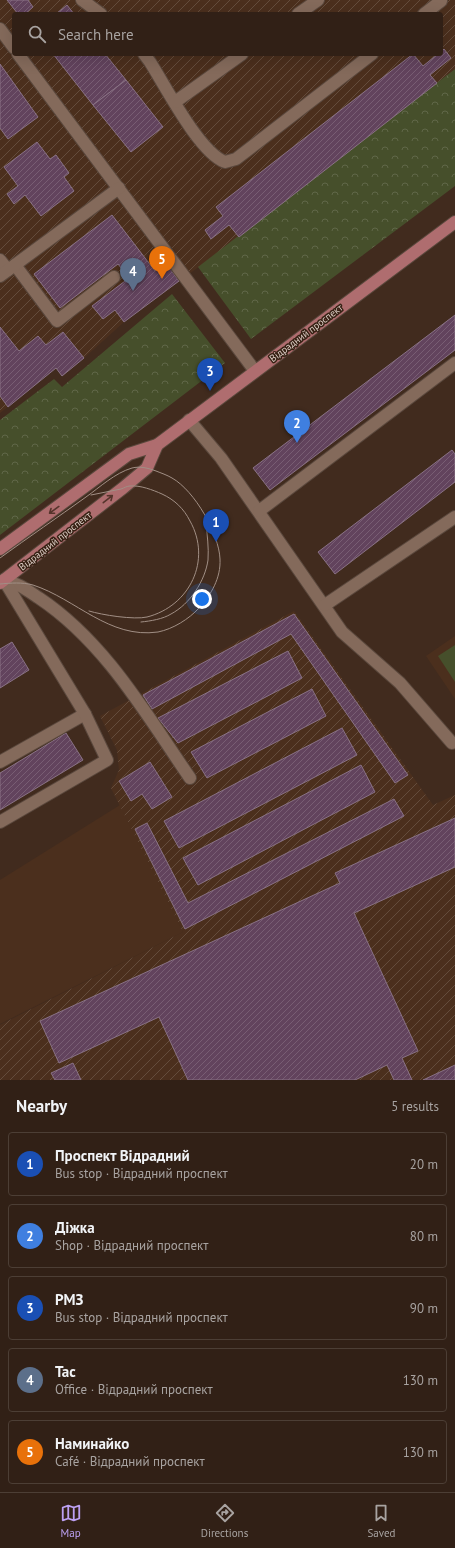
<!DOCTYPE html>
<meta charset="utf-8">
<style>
body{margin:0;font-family:"PT Sans",sans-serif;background:#39281f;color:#f1f3f6}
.you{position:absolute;left:202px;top:599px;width:14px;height:14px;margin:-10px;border:3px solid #fff;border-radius:50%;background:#1a73e8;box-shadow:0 0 0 6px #1a73e833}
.badge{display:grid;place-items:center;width:26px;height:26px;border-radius:50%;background:#bca0f2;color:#fff;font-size:13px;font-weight:700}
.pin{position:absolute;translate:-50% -33px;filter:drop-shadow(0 1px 2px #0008)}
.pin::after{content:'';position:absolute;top:21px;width:14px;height:12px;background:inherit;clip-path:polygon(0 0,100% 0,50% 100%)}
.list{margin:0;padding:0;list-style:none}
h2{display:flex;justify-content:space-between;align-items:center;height:52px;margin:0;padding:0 16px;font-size:17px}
h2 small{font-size:13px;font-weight:400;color:#a8a3a1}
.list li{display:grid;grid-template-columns:26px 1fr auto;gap:12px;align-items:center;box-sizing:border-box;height:64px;margin:0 8px 8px;padding:0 8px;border:1px solid #4c3e35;border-radius:4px}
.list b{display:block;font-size:15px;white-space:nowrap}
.list p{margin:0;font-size:13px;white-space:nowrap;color:#a8a3a1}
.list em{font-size:13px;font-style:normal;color:#a8a3a1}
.icon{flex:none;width:22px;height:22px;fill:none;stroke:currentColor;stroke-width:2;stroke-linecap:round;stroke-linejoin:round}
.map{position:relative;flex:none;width:455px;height:1080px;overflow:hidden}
.search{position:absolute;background:#312016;box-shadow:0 4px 16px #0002;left:12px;right:12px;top:12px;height:44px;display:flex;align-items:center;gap:10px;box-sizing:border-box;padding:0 14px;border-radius:4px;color:#a8a3a1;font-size:15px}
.sheet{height:412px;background:#312016}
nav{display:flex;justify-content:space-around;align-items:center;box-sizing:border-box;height:56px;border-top:1px solid #4c3e35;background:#312016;font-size:11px;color:#a8a3a1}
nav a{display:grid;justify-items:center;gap:2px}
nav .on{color:#bca0f2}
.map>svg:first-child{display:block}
.built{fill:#4b2f1d}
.industrial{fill:url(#industrial-furrows);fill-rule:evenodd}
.green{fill:#464f2b}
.forest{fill:url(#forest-crowns)}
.building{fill:url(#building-hatch);stroke:#897285}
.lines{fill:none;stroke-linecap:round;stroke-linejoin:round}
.minor-casing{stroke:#5a483d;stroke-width:14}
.major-casing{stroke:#5a483d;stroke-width:14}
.minor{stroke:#846a5b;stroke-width:12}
.major{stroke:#af6d6f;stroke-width:12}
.tram{stroke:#a18f85;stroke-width:1}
.oneway{stroke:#55342b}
.labels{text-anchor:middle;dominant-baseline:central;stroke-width:3;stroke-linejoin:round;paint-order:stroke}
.street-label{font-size:10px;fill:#decfc7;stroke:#372114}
</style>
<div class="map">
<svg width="455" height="1080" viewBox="0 0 455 1080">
<defs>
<pattern id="industrial-furrows" width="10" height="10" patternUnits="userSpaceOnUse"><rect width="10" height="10" fill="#4b2f1d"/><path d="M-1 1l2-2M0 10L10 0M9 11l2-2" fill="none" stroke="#644c3c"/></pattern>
<pattern id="forest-crowns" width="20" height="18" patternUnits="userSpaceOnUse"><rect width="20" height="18" fill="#464f2b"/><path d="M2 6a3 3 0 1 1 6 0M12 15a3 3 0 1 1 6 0" fill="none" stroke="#606748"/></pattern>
<pattern id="building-hatch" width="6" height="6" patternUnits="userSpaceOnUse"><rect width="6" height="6" fill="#62435d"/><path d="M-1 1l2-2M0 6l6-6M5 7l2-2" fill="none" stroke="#785d73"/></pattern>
</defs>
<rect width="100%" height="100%" fill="#412b1e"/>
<g class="built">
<polygon points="455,636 455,699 426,656"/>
<polygon points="120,805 183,932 0,1024 0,880"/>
</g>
<g class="industrial">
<path d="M0,0H455V69L239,237L124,322L84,358L62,376L56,368L0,413ZM14,14H441V54H14Z"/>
<polygon points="294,611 433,805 455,795 455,1080 0,1080 0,1025 183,932 111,788 119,770 117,750 100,716"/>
</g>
<polygon class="green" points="455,645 455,682 438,656"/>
<g class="forest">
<polygon points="455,69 455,186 251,339 198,267"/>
<polygon points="172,294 225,363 0,535 0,420 54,379 62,387"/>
</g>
<g class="building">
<polygon points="7,0 28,0 33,7 25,14 18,14"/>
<polygon points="67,5 74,14 56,14"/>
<polygon points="444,49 451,58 430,75 437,83 239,237 229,225 211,239 205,230 223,216 216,207 413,54 423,66 438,54 441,54 441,52"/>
<polygon points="53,54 105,54 126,80 93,105"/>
<polygon points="0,64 38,117 8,139 0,128"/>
<polygon points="126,80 163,127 131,152 93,105"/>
<polygon points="37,142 50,159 56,155 69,173 64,177 74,191 41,216 25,195 14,204 7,194 18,186 4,167"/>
<polygon points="112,215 155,271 166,263 179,281 124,322 115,310 103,319 92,306 129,278 118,264 60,308 34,274"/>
<polygon points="455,315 455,350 270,490 253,468"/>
<polygon points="0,327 19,351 38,336 46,345 63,332 84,358 62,376 56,368 8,407 0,396"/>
<polygon points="452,450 455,454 455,482 335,574 318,552"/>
<polygon points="294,614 408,775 395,783 291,634 152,709 143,695"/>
<polygon points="12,642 29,670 0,688 0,649"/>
<polygon points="288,651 302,678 178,743 158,718"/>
<polygon points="312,689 326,716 207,778 191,752"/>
<polygon points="342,728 357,755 179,848 164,821"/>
<polygon points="66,733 83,760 0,810 0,773"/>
<polygon points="150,762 172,797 152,809 142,794 131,801 119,781"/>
<polygon points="361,765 375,792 198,885 183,858"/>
<polygon points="394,799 404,816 185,929 135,829 147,823 188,903"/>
<polygon points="455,818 455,867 354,913 418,1051 402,1058 412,1080 394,1080 387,1065 355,1080 188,1080 159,1017 59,1063 40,1021 340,883 335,873"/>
<polygon points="73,1063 81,1080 55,1080 51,1073"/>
<polygon points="455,1065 455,1080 423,1080"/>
</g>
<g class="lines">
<g class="minor-casing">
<g id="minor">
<polyline points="82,0 101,14"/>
<polyline points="298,14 318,0"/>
<polyline points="424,14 441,1"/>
<polyline points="0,29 14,48"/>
<polyline points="18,54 255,371"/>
<path d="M144,54L150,62C166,87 199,152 225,162L236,159L372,54"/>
<polyline points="175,102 242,54"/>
<polyline points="0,260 8,270"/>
<polyline points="15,265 57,321 114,277"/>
<polyline points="0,276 119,188"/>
<polyline points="189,420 221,458 342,632 400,683 452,743"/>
<polyline points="259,511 455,363"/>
<path d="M4,580C18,583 27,590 39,598C105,642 146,714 190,778"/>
<polyline points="325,605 455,517"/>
<polyline points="0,762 85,714"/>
<polyline points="0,822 107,760 85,714 4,580"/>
</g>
</g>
<g class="major-casing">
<g id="major">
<polyline points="0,549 129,454 157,445 455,222"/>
<polyline points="0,583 123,488 147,468 157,445"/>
</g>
</g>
<use href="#minor" class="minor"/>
<use href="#major" class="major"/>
<g class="tram">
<path d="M0,558C29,537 58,517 86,497C100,487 115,473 132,468C140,466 148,468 156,471C161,473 167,475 172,478C195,491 219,534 220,559C221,578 211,595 199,608C189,619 173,629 158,632C109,639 76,599 33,585C22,582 11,583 0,584"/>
<path d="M89,611C102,615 134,620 147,617C190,606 212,560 190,521C184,509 175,500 162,494C153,490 140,485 130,486C127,486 124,488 121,489C111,491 101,493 91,495"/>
<path d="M141,622C151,621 163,619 171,614C190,604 205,581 208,560C209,548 207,534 206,523"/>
</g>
</g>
<defs><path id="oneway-shaft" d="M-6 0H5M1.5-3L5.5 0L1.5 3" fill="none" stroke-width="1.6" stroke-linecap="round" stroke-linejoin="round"/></defs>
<g class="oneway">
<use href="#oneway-shaft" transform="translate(108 499) rotate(-38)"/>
<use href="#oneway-shaft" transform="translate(54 510) rotate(144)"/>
</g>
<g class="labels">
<g class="street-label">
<text transform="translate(306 333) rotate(-37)">Відрадний проспект</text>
<text transform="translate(55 541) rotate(-38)">Відрадний проспект</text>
</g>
</g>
</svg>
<div class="you"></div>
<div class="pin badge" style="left:216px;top:542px;background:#1a4fb4">1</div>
<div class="pin badge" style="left:297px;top:443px;background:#3f7fe0">2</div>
<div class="pin badge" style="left:210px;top:391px;background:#1a4fb4">3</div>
<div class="pin badge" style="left:133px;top:291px;background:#5c6f8a">4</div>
<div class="pin badge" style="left:162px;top:279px;background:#e8710a">5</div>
<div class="search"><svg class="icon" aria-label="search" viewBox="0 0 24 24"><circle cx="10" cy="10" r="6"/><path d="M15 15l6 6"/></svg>Search here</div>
</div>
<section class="sheet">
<h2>Nearby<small>5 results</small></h2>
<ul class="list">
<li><span class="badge" style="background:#1a4fb4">1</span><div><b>Проспект Відрадний</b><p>Bus stop · Відрадний проспект</p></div><em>20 m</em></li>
<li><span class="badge" style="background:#3f7fe0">2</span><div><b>Діжка</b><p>Shop · Відрадний проспект</p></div><em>80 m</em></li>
<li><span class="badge" style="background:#1a4fb4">3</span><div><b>РМЗ</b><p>Bus stop · Відрадний проспект</p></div><em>90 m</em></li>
<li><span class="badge" style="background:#5c6f8a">4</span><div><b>Тас</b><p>Office · Відрадний проспект</p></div><em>130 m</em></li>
<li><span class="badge" style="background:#e8710a">5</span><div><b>Наминайко</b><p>Café · Відрадний проспект</p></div><em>130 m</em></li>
</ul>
</section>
<nav>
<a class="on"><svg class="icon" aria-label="map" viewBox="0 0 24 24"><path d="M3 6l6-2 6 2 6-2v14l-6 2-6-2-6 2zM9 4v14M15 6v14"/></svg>Map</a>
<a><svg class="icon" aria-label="directions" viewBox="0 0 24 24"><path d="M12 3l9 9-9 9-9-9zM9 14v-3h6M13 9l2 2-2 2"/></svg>Directions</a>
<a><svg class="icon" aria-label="saved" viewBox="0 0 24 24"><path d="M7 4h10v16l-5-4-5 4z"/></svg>Saved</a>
</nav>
